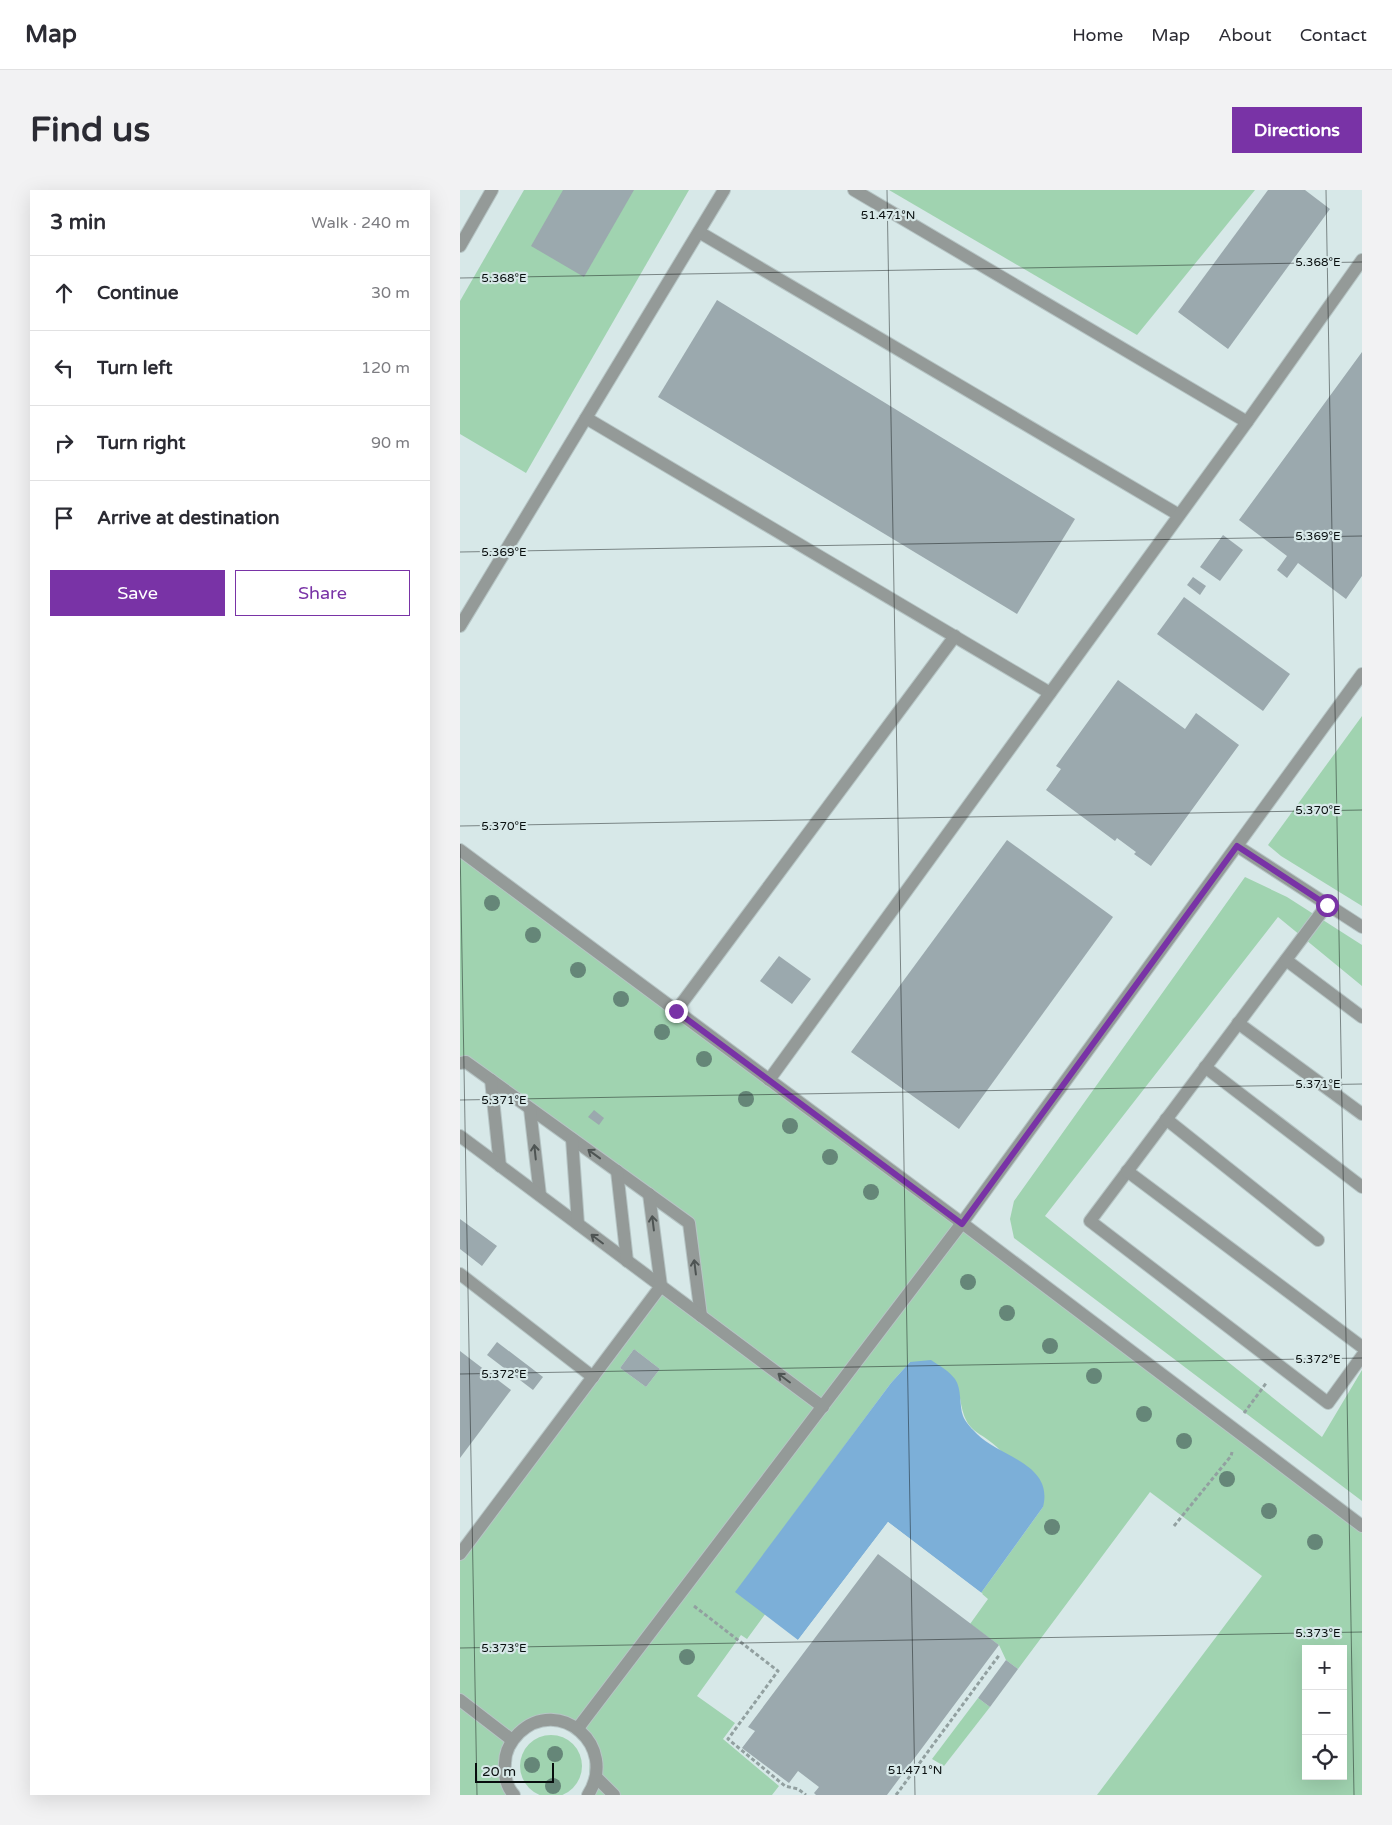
<!DOCTYPE html>
<meta charset="utf-8">
<style>
body{margin:0;font-family:"Varela Round",sans-serif;background:#f2f2f3;color:#2b2b33}
.controls{position:absolute;right:15px;bottom:15px;display:grid;overflow:hidden;border-radius:0px;box-shadow:0 5px 20px #0002}
.controls button{width:45px;height:45px;display:grid;place-items:center;padding:0;border:0;border-bottom:1px solid #e1e1e2;background:#fff;color:#2b2b33;font:25px sans-serif}
.scale{position:absolute;left:15px;bottom:12px;width:79px;box-sizing:border-box;padding-left:5px;border:2px solid #080e0e;border-top:0;font-size:14px;line-height:18px;white-space:nowrap;color:#080e0e;-webkit-text-stroke:4px #d7e8e8;paint-order:stroke}
.stop{position:absolute;width:15px;height:15px;margin:-11px;border:4px solid #7933a6;border-radius:50%;background:#fff}
.stop.end{background:#7933a6;border-color:#fff;box-shadow:0 1px 5px #0008}
.list{margin:0;padding:0;list-style:none}
h2{display:flex;justify-content:space-between;align-items:center;height:65px;margin:0;padding:0 20px;font-size:21px}
h2 small{font-size:16px;font-weight:400;color:#7c7c81}
.list li{display:grid;grid-template-columns:32px 1fr auto;gap:15px;align-items:center;box-sizing:border-box;height:75px;padding:0 20px;border-top:1px solid #e1e1e2}
.list b{display:block;font-size:19px;white-space:nowrap}
.list em{font-size:16px;font-style:normal;color:#7c7c81}
.actions{display:flex;gap:10px;padding:15px 20px}
.actions a{flex:1;padding:11px 0;border:1px solid #7933a6;border-radius:0px;text-align:center;font-size:18px;color:#7933a6}
.actions .main{background:#7933a6;color:#fff}
.icon{flex:none;width:28px;height:28px;fill:none;stroke:currentColor;stroke-width:2;stroke-linecap:round;stroke-linejoin:round}
.map{position:relative;flex:none;width:902px;height:1605px;overflow:hidden;border-radius:0px}
header{display:flex;align-items:center;gap:30px;box-sizing:border-box;height:70px;padding:0 25px;background:#fff;border-bottom:1px solid #e1e1e2}
header strong{font-size:24px}
nav{display:flex;gap:28px;margin-inline-start:auto;font-size:18px}
.intro{display:flex;align-items:center;justify-content:space-between;box-sizing:border-box;height:120px;padding:0 30px}
h1{margin:0;font-size:35px}
.button{padding:12px 22px;border-radius:0px;background:#7933a6;color:#fff;font-size:18px;font-weight:700}
main{display:flex;gap:30px;padding:0 30px}
aside{flex:1;background:#fff;border-radius:0px;box-shadow:0 5px 20px #0002}
.map>svg:first-child{display:block}
.green{fill:#a0d3b0;fill-rule:evenodd}
.water{fill:#7cafd8}
.pier{fill:#d7e8e8}
.building{fill:#9ba9ae}
.lines{fill:none;stroke-linecap:round;stroke-linejoin:round}
.lane-casing{stroke:#b6c5c5;stroke-width:14}
.path{stroke:#92a0a0;stroke-width:3;stroke-dasharray:4 2.5;stroke-linecap:butt}
.lane{stroke:#949a98;stroke-width:12}
.tree{fill:#658678}
.oneway{stroke:#4e5453}
.route{stroke:#7933a6;stroke-width:6}
.ticks{fill:none;stroke:#080e0e;stroke-width:1;stroke-opacity:0.45}
.ticks-label{font-size:12px;text-anchor:middle;fill:#080e0e;stroke:#d7e8e8;stroke-width:4.5;stroke-linejoin:round;paint-order:stroke}
</style>
<header>
<strong>Map</strong>
<nav><a>Home</a><a>Map</a><a>About</a><a>Contact</a></nav>
</header>
<div class="intro"><h1>Find us</h1><a class="button">Directions</a></div>
<main>
<aside>
<h2>3 min<small>Walk · 240 m</small></h2>
<ul class="list">
<li><svg class="icon" aria-label="ahead" viewBox="0 0 24 24"><path d="M12 20V5M6 11l6-6 6 6"/></svg><div><b>Continue</b></div><em>30 m</em></li>
<li><svg class="icon" aria-label="left" viewBox="0 0 24 24"><path d="M17 20v-9H6M10 6l-5 5 5 5"/></svg><div><b>Turn left</b></div><em>120 m</em></li>
<li><svg class="icon" aria-label="right" viewBox="0 0 24 24"><path d="M7 20v-9h11M14 6l5 5-5 5"/></svg><div><b>Turn right</b></div><em>90 m</em></li>
<li><svg class="icon" aria-label="arrive" viewBox="0 0 24 24"><path d="M6 21V4h12l-3 4 3 4H6"/></svg><div><b>Arrive at destination</b></div></li>
</ul>
<div class="actions"><a class="main">Save</a><a>Share</a></div>
</aside>
<div class="map">
<svg width="902" height="1605" viewBox="0 0 902 1605">
<rect width="100%" height="100%" fill="#d7e8e8"/>
<g class="green">
<polygon points="64,0 229,0 66,283 0,244 0,111"/>
<polygon points="429,0 795,0 677,145"/>
<polygon points="902,526 902,716 821,666 808,655"/>
<path d="M0,660L902,1336V1605H637L802,1386L690,1302L558,1479L546,1470L539,1455L510,1434L528,1409L521,1403L583,1317C569,1298 556,1278 541,1261C519,1238 506,1247 500,1208L450,1172L431,1193L276,1402L306,1423L287,1449L281,1445L237,1506L275,1533L263,1549L319,1596L312,1605H128L131,1552L101,1531L65,1537L45,1566L54,1605H0V1364L201,1096L240,1125L229,1032L0,873ZM174,1159L200,1179L186,1197L160,1178ZM846,1459H883V1586H846Z"/>
<polygon points="785,687 827,707 902,755 902,796 818,727 585,1026 862,1247 902,1180 902,1311 554,1048 550,1029 554,1011"/>
<polygon points="518,1508 530,1517 484,1576 472,1569"/>
<circle cx="91" cy="1576" r="31"/>
</g>
<path class="water" d="M471,1170C480,1176 489,1181 495,1189C502,1199 499,1215 503,1226C505,1232 513,1240 517,1244C540,1267 594,1274 583,1317L521,1403L428,1332L338,1450L275,1402L431,1193L450,1172Z"/>
<polygon class="pier" points="428,1332 523,1404 519,1405 429,1335 340,1451 338,1450"/>
<g class="building">
<polygon points="103,0 174,0 124,87 71,56"/>
<polygon points="808,0 845,0 870,19 768,159 718,122"/>
<polygon points="257,110 615,329 557,424 198,207"/>
<polygon points="902,162 902,386 886,409 838,373 827,388 817,380 827,366 779,330"/>
<polygon points="763,345 783,360 760,391 740,377"/>
<polygon points="733,387 746,396 740,405 727,395"/>
<polygon points="724,407 830,484 803,521 697,444"/>
<polygon points="658,490 725,539 736,523 779,555 691,676 674,664 676,662 657,648 655,651 586,600 601,579 596,576"/>
<polygon points="547,650 653,727 499,939 391,862"/>
<polygon points="319,766 351,789 332,814 300,791"/>
<polygon points="134,920 144,928 139,935 128,927"/>
<polygon points="0,1029 37,1056 22,1076 0,1059"/>
<polygon points="37,1152 83,1187 73,1200 27,1165"/>
<polygon points="174,1159 200,1179 186,1197 160,1178"/>
<polygon points="0,1161 51,1200 0,1268"/>
<polygon points="418,1364 539,1455 427,1605 356,1605 354,1603 359,1597 338,1581 329,1593 282,1558 295,1541 288,1537"/>
<polygon points="546,1470 558,1479 530,1517 518,1508"/>
</g>
<g class="lines">
<g class="lane-casing">
<g id="lane">
<polyline points="394,0 787,232"/>
<polyline points="239,42 719,325"/>
<polyline points="0,56 32,0"/>
<polyline points="126,228 590,503"/>
<polyline points="0,436 264,0"/>
<polyline points="777,656 902,737"/>
<polyline points="0,660 502,1033 902,1336"/>
<polyline points="867,715 630,1031 868,1213 902,1166"/>
<polyline points="826,770 902,827"/>
<polyline points="216,821 495,446"/>
<polyline points="778,833 902,924"/>
<polyline points="0,873 6,872 229,1033 241,1126"/>
<polyline points="745,877 902,997"/>
<polyline points="31,890 40,976"/>
<polyline points="309,890 787,232 902,70"/>
<polyline points="70,919 80,1005"/>
<polyline points="706,929 858,1050"/>
<polyline points="0,946 363,1217"/>
<polyline points="112,949 118,1034"/>
<polyline points="157,981 167,1071"/>
<polyline points="667,981 902,1157"/>
<polyline points="0,1084 133,1187"/>
<polyline points="0,1364 201,1096 189,1004"/>
<polyline points="0,1510 52,1550"/>
<polyline points="118,1538 502,1033 902,484"/>
<polyline points="136,1587 154,1605"/>
<path d="M54,1605C46,1596 44,1584 45,1573C45,1561 51,1551 59,1543C99,1505 159,1556 128,1605"/>
</g>
</g>
<g class="path">
<polyline points="784,1223 807,1192"/>
<polyline points="714,1336 771,1266 772,1262"/>
<polyline points="234,1416 318,1481 268,1549 325,1596 338,1599 346,1605"/>
<polyline points="436,1605 540,1464"/>
</g>
<use href="#lane" class="lane"/>
</g>
<g class="tree">
<circle cx="32" cy="713" r="8"/>
<circle cx="73" cy="745" r="8"/>
<circle cx="118" cy="780" r="8"/>
<circle cx="161" cy="809" r="8"/>
<circle cx="202" cy="842" r="8"/>
<circle cx="244" cy="869" r="8"/>
<circle cx="286" cy="909" r="8"/>
<circle cx="330" cy="936" r="8"/>
<circle cx="370" cy="967" r="8"/>
<circle cx="411" cy="1002" r="8"/>
<circle cx="508" cy="1092" r="8"/>
<circle cx="547" cy="1123" r="8"/>
<circle cx="590" cy="1156" r="8"/>
<circle cx="634" cy="1186" r="8"/>
<circle cx="684" cy="1224" r="8"/>
<circle cx="724" cy="1251" r="8"/>
<circle cx="767" cy="1289" r="8"/>
<circle cx="809" cy="1321" r="8"/>
<circle cx="592" cy="1337" r="8"/>
<circle cx="855" cy="1352" r="8"/>
<circle cx="227" cy="1467" r="8"/>
<circle cx="95" cy="1564" r="8"/>
<circle cx="72" cy="1575" r="8"/>
<circle cx="93" cy="1596" r="8"/>
</g>
<defs><path id="oneway-shaft" d="M-6 0H5M1.5-3L5.5 0L1.5 3" fill="none" stroke-width="1.6" stroke-linecap="round" stroke-linejoin="round" transform="scale(1.25)"/></defs>
<g class="oneway">
<use href="#oneway-shaft" transform="translate(75 962) rotate(-96)"/>
<use href="#oneway-shaft" transform="translate(134 964) rotate(-144)"/>
<use href="#oneway-shaft" transform="translate(193 1033) rotate(-97)"/>
<use href="#oneway-shaft" transform="translate(137 1049) rotate(-143)"/>
<use href="#oneway-shaft" transform="translate(235 1077) rotate(-97)"/>
<use href="#oneway-shaft" transform="translate(324 1188) rotate(-143)"/>
</g>
<g class="lines">
<polyline class="route" points="216,821 502,1034 777,656 867,715"/>
</g>
<path class="ticks" d="M427,0L455,1605M866,0L894,1605M0,88L902,72M0,362L902,346M0,636L902,620M0,654L17,1605M0,910L902,894M0,1184L902,1168M0,1458L902,1442"/>
<g class="ticks-label">
<text x="428" y="29">51.471°N</text>
<text x="858" y="76">5.368°E</text>
<text x="44" y="92">5.368°E</text>
<text x="858" y="350">5.369°E</text>
<text x="44" y="366">5.369°E</text>
<text x="858" y="624">5.370°E</text>
<text x="44" y="640">5.370°E</text>
<text x="858" y="898">5.371°E</text>
<text x="44" y="914">5.371°E</text>
<text x="858" y="1173">5.372°E</text>
<text x="44" y="1188">5.372°E</text>
<text x="858" y="1447">5.373°E</text>
<text x="44" y="1462">5.373°E</text>
<text x="455" y="1584">51.471°N</text>
</g>
</svg>
<div class="controls">
<button>+</button>
<button>−</button>
<button><svg class="icon" aria-label="locate" viewBox="0 0 24 24"><circle cx="12" cy="12" r="6"/><path d="M12 2v4M12 18v4M2 12h4M18 12h4"/></svg></button>
</div>
<div class="scale">20 m</div>
<div class="stop" style="left:867px;top:715px"></div>
<div class="stop end" style="left:216px;top:821px"></div>
</div>
</main>
